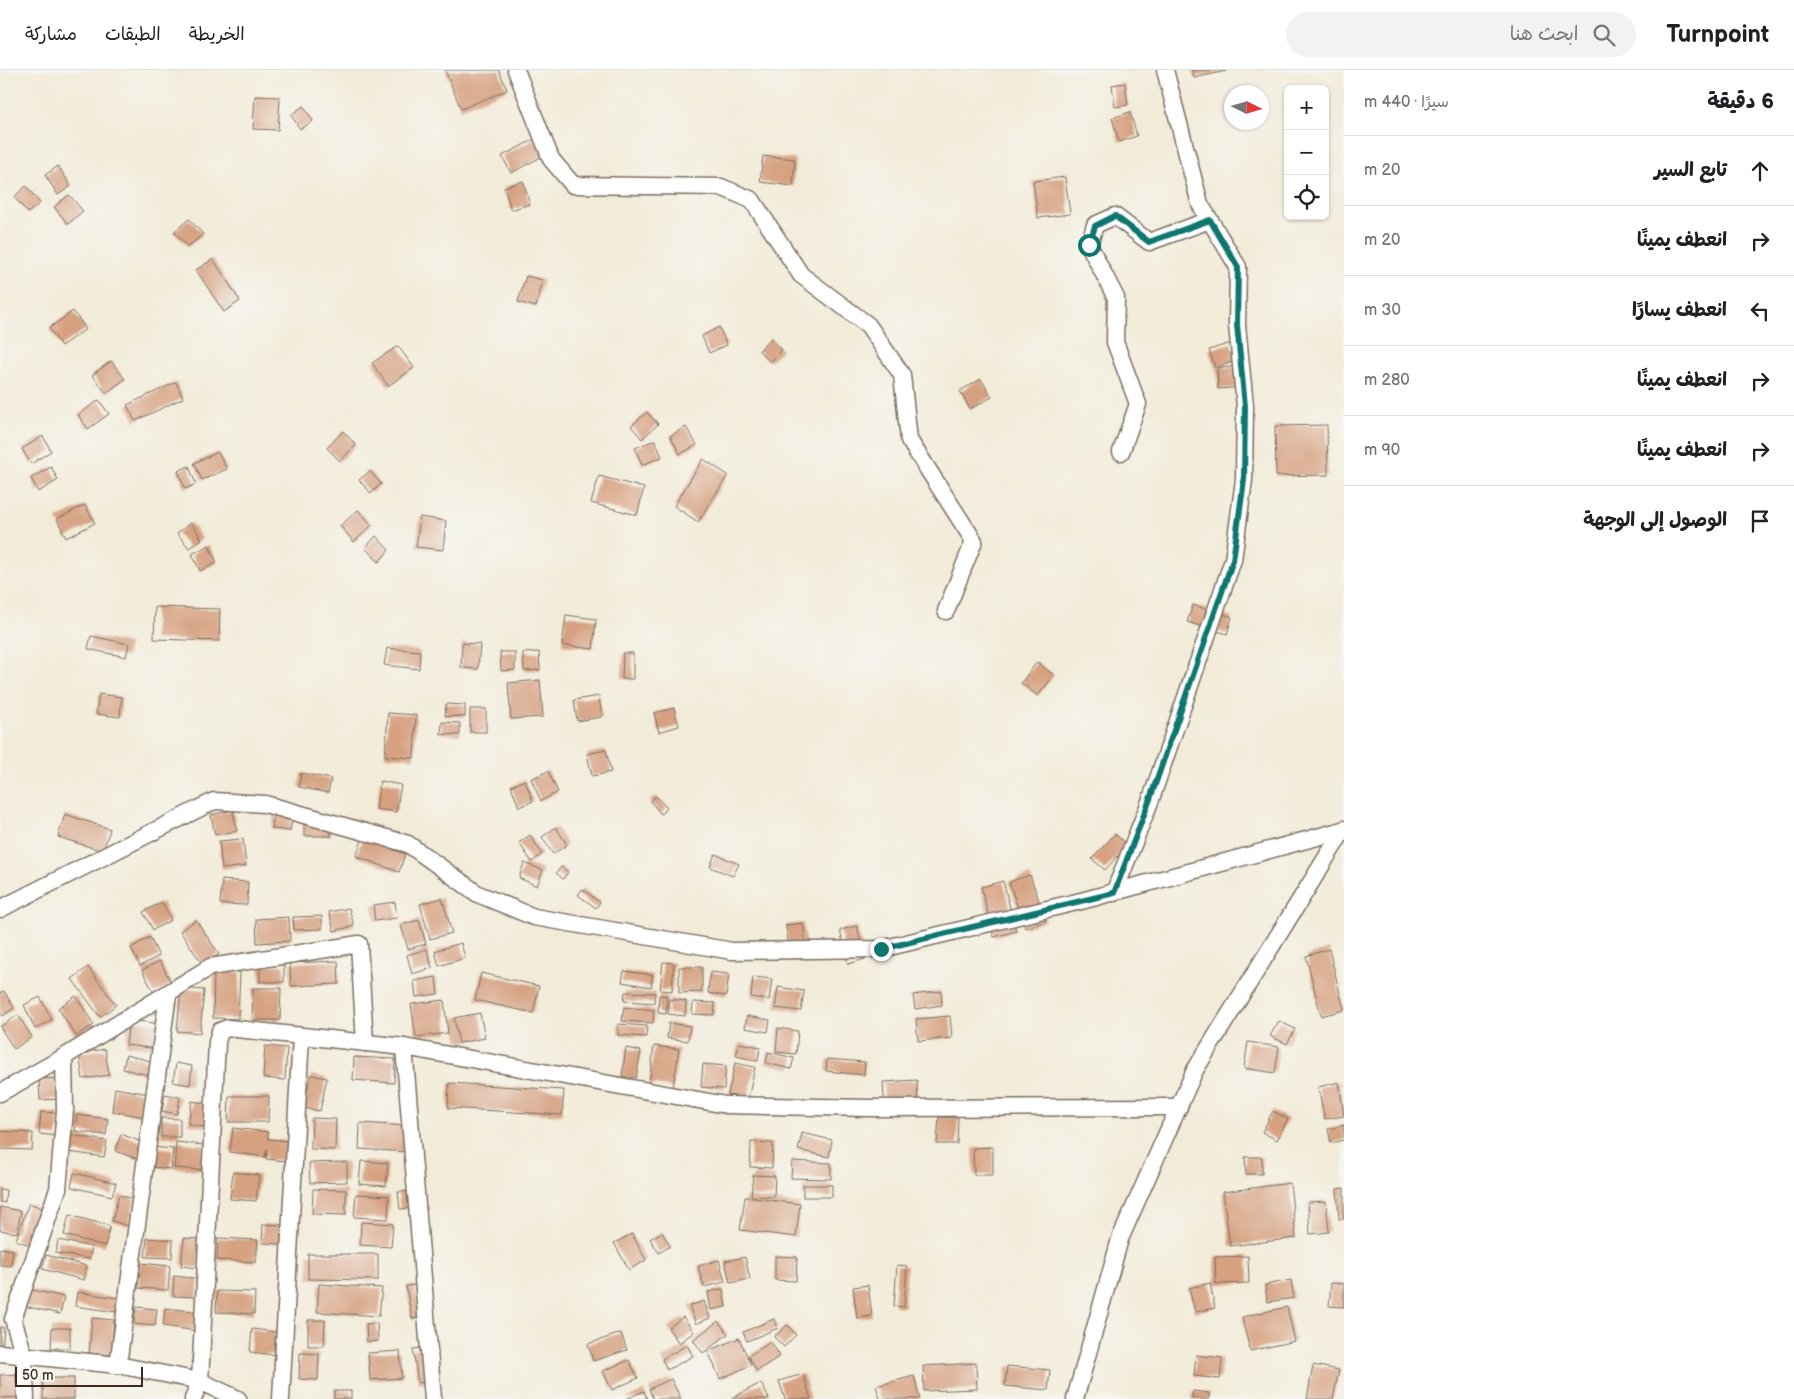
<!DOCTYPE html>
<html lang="ar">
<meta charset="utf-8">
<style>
body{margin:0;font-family:"Balsamiq Sans","Playpen Sans Arabic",sans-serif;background:#f2f2f2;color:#202124;direction:rtl}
.controls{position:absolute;right:15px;top:15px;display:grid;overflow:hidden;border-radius:8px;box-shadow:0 1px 4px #0004}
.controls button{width:45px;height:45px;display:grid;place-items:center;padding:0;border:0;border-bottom:1px solid #e0e0e0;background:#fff;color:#202124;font:25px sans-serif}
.compass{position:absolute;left:1224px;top:15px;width:45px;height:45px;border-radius:50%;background:#fff;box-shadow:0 1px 4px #0004;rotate:95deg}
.scale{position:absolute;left:15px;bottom:12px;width:128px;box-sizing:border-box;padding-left:5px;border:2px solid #3b2a1e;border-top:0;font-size:14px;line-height:18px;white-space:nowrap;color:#3b2a1e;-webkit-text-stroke:4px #f6f6f2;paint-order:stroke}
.stop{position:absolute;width:15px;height:15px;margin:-11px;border:4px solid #0f766e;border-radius:50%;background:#fff}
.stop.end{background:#0f766e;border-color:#fff;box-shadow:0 1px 5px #0008}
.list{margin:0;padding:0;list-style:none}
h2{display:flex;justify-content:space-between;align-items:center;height:65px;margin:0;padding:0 20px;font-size:21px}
h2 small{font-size:16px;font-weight:400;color:#757577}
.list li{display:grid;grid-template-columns:32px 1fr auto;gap:15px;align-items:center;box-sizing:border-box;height:70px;padding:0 20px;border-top:1px solid #e0e0e0}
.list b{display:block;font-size:19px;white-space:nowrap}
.list em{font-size:16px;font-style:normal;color:#757577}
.icon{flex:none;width:28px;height:28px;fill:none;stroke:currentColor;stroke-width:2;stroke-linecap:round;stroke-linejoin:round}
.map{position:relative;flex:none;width:1344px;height:1329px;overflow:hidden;direction:ltr}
header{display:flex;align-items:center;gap:30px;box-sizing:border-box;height:70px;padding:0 25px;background:#fff;border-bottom:1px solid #e0e0e0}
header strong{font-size:24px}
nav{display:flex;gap:28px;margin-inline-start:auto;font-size:18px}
.search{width:350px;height:45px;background:#f2f2f2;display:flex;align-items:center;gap:12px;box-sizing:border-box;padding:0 18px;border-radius:28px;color:#757577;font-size:19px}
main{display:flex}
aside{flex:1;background:#fff}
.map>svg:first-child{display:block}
.building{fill:#d6a181}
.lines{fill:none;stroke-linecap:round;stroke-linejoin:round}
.minor-casing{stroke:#7b6e5f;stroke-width:19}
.minor{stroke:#fff;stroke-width:16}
.route{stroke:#0f766e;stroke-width:6}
</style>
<header>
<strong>Turnpoint</strong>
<div class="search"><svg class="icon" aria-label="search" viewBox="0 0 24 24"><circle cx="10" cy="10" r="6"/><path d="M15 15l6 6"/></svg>ابحث هنا</div>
<nav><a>الخريطة</a><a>الطبقات</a><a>مشاركة</a></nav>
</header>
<main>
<aside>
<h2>6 دقيقة<small>سيرًا · 440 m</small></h2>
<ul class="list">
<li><svg class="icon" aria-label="ahead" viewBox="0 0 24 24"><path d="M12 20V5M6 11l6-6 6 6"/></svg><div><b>تابع السير</b></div><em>20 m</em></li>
<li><svg class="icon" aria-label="right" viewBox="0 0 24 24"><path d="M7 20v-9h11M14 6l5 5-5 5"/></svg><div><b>انعطف يمينًا</b></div><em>20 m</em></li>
<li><svg class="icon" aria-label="left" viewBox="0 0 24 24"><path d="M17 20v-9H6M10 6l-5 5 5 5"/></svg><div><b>انعطف يسارًا</b></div><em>30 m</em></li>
<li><svg class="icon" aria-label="right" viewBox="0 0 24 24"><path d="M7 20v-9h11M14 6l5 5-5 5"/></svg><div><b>انعطف يمينًا</b></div><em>280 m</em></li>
<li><svg class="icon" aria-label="right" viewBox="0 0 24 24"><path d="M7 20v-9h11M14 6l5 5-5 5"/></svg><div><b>انعطف يمينًا</b></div><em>90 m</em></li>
<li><svg class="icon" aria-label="arrive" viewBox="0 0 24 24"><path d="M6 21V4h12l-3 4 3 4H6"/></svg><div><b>الوصول إلى الوجهة</b></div></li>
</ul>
</aside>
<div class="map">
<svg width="1344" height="1329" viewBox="0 0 1344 1329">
<rect width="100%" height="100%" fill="#f6f6f2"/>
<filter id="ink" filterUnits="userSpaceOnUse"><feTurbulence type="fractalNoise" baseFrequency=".02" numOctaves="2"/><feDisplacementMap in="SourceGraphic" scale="10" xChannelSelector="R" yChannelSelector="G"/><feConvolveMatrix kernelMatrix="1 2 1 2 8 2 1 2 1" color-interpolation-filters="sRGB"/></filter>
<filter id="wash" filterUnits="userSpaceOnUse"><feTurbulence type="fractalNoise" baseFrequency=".0096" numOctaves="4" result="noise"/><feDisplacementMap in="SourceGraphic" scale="20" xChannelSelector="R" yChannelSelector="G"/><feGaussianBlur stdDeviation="1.12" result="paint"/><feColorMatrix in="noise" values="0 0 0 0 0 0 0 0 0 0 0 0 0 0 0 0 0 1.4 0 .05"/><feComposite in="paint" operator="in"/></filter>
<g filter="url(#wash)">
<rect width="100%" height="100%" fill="#f2ebd8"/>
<g id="blocks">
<g class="building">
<polygon points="445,0 499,0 507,20 461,39"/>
<polygon points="1192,0 1226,0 1226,1 1194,8"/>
<polygon points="1125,13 1128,35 1115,37 1112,15"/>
<polygon points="255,26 280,27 278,60 253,59"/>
<polygon points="303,36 313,51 300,59 291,45"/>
<polygon points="1130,42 1137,66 1119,72 1112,48"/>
<polygon points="535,69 543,86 511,103 502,86"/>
<polygon points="763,86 795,89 793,116 760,112"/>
<polygon points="58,96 71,116 58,125 45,105"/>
<polygon points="1065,107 1070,144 1038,148 1033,111"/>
<polygon points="523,111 530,134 511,140 504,117"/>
<polygon points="26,116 40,133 28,143 14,127"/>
<polygon points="69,125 83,141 68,154 54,137"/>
<polygon points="189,149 203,164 188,177 174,162"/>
<polygon points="213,189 240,231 224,242 196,200"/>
<polygon points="526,206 543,210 536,237 518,232"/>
<polygon points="73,241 86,259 61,276 49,258"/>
<polygon points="719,257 727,275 709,283 702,266"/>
<polygon points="771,268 782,280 770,292 759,281"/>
<polygon points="1231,273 1237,290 1215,298 1209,280"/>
<polygon points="398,276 414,298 388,316 372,293"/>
<polygon points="111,291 125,309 106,323 92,305"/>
<polygon points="1243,296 1245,317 1218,319 1217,298"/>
<polygon points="981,309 992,327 970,339 960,321"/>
<polygon points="176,312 183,328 135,351 127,335"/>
<polygon points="99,330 109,344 88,359 78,345"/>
<polygon points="647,342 658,354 642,369 631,356"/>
<polygon points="1327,355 1328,405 1276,406 1275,356"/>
<polygon points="686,357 697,375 680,384 670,366"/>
<polygon points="343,361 356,375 340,391 327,378"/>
<polygon points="43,366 51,381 31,394 22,379"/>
<polygon points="655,370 662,387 642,395 635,378"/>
<polygon points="218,382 227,399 202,410 194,393"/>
<polygon points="703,389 728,405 698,452 674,436"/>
<polygon points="189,396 196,414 185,419 178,401"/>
<polygon points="51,397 58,410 38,422 31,408"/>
<polygon points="370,401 381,414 371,423 359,410"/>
<polygon points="599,406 644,418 637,445 591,433"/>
<polygon points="85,435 95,453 66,468 57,449"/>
<polygon points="358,440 372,455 354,472 340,456"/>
<polygon points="420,447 446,451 443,480 416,477"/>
<polygon points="191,453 202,469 189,478 177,463"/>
<polygon points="376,466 389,480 379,492 365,478"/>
<polygon points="209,475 217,493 200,501 192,484"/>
<polygon points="1193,535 1232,547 1227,564 1187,552"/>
<polygon points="155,537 220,539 219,571 154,569"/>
<polygon points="566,545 596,549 593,579 562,575"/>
<polygon points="91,566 129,574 126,587 88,579"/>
<polygon points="462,573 480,574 478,599 461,598"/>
<polygon points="387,578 420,581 419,599 384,595"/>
<polygon points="500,582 515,582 515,600 501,601"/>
<polygon points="539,582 540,600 524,601 523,583"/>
<polygon points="623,583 633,583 633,609 622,609"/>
<polygon points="1037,592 1054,605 1038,626 1021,613"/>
<polygon points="540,610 543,647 511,649 508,613"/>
<polygon points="99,624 122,627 120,647 96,644"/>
<polygon points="599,626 602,647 577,651 574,630"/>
<polygon points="446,634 465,635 465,647 445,646"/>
<polygon points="674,638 679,656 659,662 654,643"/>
<rect x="470" y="639" width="16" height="23"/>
<polygon points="388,643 416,645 414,688 385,686"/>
<polygon points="442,652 460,653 460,665 441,664"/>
<polygon points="606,680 611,702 592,706 587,684"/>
<polygon points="548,701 558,722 541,731 531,709"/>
<polygon points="301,703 331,709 328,723 299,717"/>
<polygon points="525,710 533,731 519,737 511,716"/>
<polygon points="380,711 401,715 396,742 376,739"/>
<polygon points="656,726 667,738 661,744 650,731"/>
<polygon points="233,740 237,761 215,765 211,745"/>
<polygon points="274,742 293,744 290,761 272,759"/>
<polygon points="65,744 110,759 103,781 58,767"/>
<rect x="304" y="752" width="27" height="14"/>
<polygon points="556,757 567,775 553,784 542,767"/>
<polygon points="1115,764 1128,775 1105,800 1092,789"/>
<polygon points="530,765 542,784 532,792 519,773"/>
<polygon points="363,768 405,784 399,802 356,786"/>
<polygon points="243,769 246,796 222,799 219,771"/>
<polygon points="715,784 739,794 733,806 710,797"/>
<polygon points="524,793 543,800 537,816 519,808"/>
<polygon points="561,797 568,802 563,809 556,803"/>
<polygon points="1030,805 1046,851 1025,858 1009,812"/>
<polygon points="222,810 248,812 247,835 220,834"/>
<polygon points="1003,811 1016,861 994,867 981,817"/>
<polygon points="582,819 600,832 596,838 578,825"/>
<polygon points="442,828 452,863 430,869 420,834"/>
<polygon points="162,832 171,850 153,860 143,842"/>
<polygon points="395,832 397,848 375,851 373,835"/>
<polygon points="349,838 354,856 334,861 329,842"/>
<polygon points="322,846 322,859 294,860 293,847"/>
<polygon points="289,847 290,871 257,873 256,849"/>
<polygon points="196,850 219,884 203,895 180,861"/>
<polygon points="419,850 426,874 408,879 401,855"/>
<polygon points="803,853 806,876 789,878 786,855"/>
<polygon points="857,856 865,889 848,894 840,860"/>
<polygon points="150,867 159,886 140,896 131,878"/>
<polygon points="461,873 465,888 439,896 435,881"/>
<polygon points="427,879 432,898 412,904 407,885"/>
<polygon points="1329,879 1344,940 1321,946 1306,886"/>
<polygon points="160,891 172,914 154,923 142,900"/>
<polygon points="338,891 339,914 291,916 290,893"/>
<polygon points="663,892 674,893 672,921 660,920"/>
<rect x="260" y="895" width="24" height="17"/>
<polygon points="88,897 116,935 100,947 72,909"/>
<polygon points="679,897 702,897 702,922 679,923"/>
<polygon points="214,901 240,902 238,949 213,948"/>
<polygon points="624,901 653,905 651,917 622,912"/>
<polygon points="710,902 729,904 726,926 708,923"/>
<polygon points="481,903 539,916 533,943 475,930"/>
<polygon points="436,907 438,924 416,927 414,911"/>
<polygon points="753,907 772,909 769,930 751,927"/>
<polygon points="778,917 804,921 801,941 775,938"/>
<polygon points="181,918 204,920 200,963 177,961"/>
<polygon points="253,918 281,918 280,950 252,950"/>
<polygon points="4,921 14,938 3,946 0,942 0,923"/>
<polygon points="941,921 942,935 915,939 913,925"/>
<polygon points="625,922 655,923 654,933 624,931"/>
<polygon points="659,925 667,926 666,944 658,943"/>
<polygon points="76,926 94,955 76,966 58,938"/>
<polygon points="40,927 52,950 35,959 24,935"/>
<polygon points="669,929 686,931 685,946 668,944"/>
<polygon points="444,930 448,963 416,967 411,934"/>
<polygon points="693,932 715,933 714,945 692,944"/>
<polygon points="624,937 654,940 653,953 622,951"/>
<polygon points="480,943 485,968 459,973 454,948"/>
<polygon points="18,945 32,967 14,979 0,957"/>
<polygon points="747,946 770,950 768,962 745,958"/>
<polygon points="950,946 952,968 918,971 916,949"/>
<polygon points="129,950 162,954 159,979 126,975"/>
<polygon points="1279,951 1295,959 1287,974 1270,966"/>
<polygon points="669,953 690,956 688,971 667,968"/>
<polygon points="618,954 647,956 646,967 618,965"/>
<polygon points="778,958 798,961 796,984 776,982"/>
<polygon points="1248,972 1279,977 1275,1003 1244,998"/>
<polygon points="739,973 760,977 758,991 736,986"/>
<polygon points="265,976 287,978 285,1010 263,1008"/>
<polygon points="654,976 679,979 673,1018 649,1014"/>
<polygon points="626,978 641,981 636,1008 622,1006"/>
<polygon points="105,979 109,1005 83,1009 79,983"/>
<polygon points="768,982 794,988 791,999 766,993"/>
<polygon points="126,985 155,992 152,1006 123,999"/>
<polygon points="354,987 395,989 394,1013 353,1010"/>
<polygon points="827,989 865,992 864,1005 826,1001"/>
<polygon points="176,993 192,996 190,1015 173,1012"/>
<polygon points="735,993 755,997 748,1029 728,1025"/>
<polygon points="703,994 726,996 724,1019 701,1017"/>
<polygon points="311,1005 327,1008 320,1041 303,1038"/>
<polygon points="60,1008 61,1029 40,1030 39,1009"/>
<polygon points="917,1010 918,1040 885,1041 883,1012"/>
<polygon points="1339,1012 1344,1046 1325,1049 1318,1017"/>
<polygon points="449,1013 564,1020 562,1045 448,1038"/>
<polygon points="115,1018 149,1024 145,1047 112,1041"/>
<polygon points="165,1024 180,1027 177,1044 162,1041"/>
<polygon points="229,1026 269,1026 268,1052 228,1052"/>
<polygon points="192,1031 208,1034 205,1057 188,1054"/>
<polygon points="1273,1041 1288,1049 1277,1070 1262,1062"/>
<polygon points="41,1042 59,1043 57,1066 39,1064"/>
<polygon points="77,1045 108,1049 106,1065 75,1061"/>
<polygon points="939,1047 958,1048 957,1074 937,1074"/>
<polygon points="161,1048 180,1049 180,1067 161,1067"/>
<polygon points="312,1048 336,1049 335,1080 311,1079"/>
<polygon points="360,1053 408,1056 407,1082 359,1079"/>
<polygon points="1344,1055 1344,1070 1331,1073 1328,1059"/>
<polygon points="233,1058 268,1062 268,1069 289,1071 287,1091 266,1089 267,1079 265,1087 230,1082"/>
<polygon points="0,1061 33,1063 32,1080 0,1079"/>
<polygon points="802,1063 832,1070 829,1087 798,1080"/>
<polygon points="121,1064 144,1073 138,1089 115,1081"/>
<polygon points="71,1065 107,1071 104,1087 69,1082"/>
<polygon points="176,1072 204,1075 202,1100 174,1098"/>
<polygon points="751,1072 773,1073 772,1098 750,1097"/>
<polygon points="153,1077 173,1079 171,1099 151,1097"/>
<polygon points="993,1077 993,1105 974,1105 973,1078"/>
<polygon points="1245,1087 1262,1087 1262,1104 1246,1104"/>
<polygon points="361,1091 388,1093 386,1116 359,1114"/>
<polygon points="792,1091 831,1093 831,1109 791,1108"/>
<polygon points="347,1092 347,1112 310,1113 309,1093"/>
<polygon points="233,1102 259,1105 256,1131 230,1129"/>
<polygon points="74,1103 116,1113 112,1126 71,1117"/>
<polygon points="753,1105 775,1106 774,1127 751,1126"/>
<polygon points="1290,1113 1296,1168 1230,1176 1223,1122"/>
<rect x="803" y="1115" width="29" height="12"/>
<polygon points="1344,1118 1344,1149 1339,1149 1337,1119"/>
<polygon points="0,1119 6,1120 5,1133 0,1132"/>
<polygon points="313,1119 346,1120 346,1145 312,1144"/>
<polygon points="411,1121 412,1138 400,1139 398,1122"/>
<polygon points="356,1124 389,1126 388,1149 354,1147"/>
<polygon points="119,1125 135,1129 128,1156 112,1151"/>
<polygon points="745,1127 800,1134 796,1167 740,1160"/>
<polygon points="1326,1131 1329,1162 1310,1164 1308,1132"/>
<polygon points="29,1133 47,1140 33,1177 16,1170"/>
<polygon points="0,1137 21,1141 17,1163 0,1160"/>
<polygon points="69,1145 110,1156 105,1176 64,1165"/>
<polygon points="361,1152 393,1154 391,1177 360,1175"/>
<polygon points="263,1154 283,1155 282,1174 262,1173"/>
<polygon points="662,1162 670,1176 659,1183 650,1169"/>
<polygon points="632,1164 646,1190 629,1200 614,1173"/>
<polygon points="147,1168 173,1170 172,1188 145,1187"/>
<polygon points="184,1168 202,1169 198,1198 181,1196"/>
<polygon points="218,1168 258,1170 256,1192 217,1190"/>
<polygon points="58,1170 92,1177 89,1189 56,1183"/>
<polygon points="0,1178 13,1180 11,1196 0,1195"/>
<polygon points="308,1184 378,1184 378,1210 308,1209"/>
<polygon points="46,1185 87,1196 84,1210 42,1199"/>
<polygon points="775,1186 797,1187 796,1211 775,1210"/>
<polygon points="1248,1186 1249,1213 1216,1214 1215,1187"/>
<polygon points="745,1187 750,1209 730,1213 725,1191"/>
<polygon points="719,1190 725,1212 704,1217 698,1196"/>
<polygon points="140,1193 170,1196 168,1220 138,1218"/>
<polygon points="897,1195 907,1196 904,1237 894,1236"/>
<polygon points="174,1206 199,1209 197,1227 173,1226"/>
<polygon points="1291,1210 1294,1228 1267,1232 1265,1215"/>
<polygon points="1210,1213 1215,1238 1195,1242 1189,1218"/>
<polygon points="1331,1213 1344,1214 1344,1237 1329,1236"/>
<polygon points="319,1214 382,1218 379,1246 317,1242"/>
<polygon points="415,1215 421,1248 412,1249 406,1216"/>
<polygon points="868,1215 872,1246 857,1248 853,1217"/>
<polygon points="28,1219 64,1227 60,1244 24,1236"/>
<polygon points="723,1219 726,1237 711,1240 708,1222"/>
<polygon points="217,1221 255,1222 254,1244 216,1242"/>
<polygon points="77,1222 118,1228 116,1242 75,1236"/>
<polygon points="704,1231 710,1248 696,1254 689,1236"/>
<polygon points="136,1237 157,1239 155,1256 134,1254"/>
<polygon points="1287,1237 1295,1271 1250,1281 1242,1247"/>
<polygon points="165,1238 200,1242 198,1261 163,1256"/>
<polygon points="683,1247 694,1262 679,1273 668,1258"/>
<polygon points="92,1248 114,1250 111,1285 89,1283"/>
<polygon points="774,1249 778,1258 747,1271 743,1262"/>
<polygon points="308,1250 325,1250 324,1276 308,1276"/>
<polygon points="718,1251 728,1264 703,1283 693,1270"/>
<polygon points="377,1253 378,1271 367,1272 366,1254"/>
<polygon points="787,1255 796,1265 784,1277 774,1267"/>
<polygon points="0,1257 4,1258 2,1279 0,1279"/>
<polygon points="52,1258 70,1258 70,1278 51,1278"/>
<polygon points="252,1259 276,1262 274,1285 250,1282"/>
<polygon points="621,1263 627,1280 593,1291 588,1274"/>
<polygon points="739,1268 751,1295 720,1309 708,1281"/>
<polygon points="771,1272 780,1286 757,1301 748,1286"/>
<polygon points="687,1275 693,1286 667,1300 662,1289"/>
<polygon points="423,1278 428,1311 418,1313 413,1279"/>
<polygon points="400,1281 402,1308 370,1310 368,1283"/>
<polygon points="300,1283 319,1284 318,1310 299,1309"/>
<polygon points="1196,1285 1222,1288 1220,1309 1194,1306"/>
<polygon points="629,1290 638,1308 612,1320 603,1301"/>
<polygon points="976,1293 977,1319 924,1321 923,1296"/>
<polygon points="1313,1295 1339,1300 1333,1329 1307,1329"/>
<polygon points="1007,1296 1050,1300 1048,1320 1005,1316"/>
<polygon points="19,1304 20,1327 0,1328 0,1305"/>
<polygon points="803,1304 811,1329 785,1329 779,1311"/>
<polygon points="914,1306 920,1329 880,1329 876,1316"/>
<rect x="43" y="1308" width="31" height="21"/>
<polygon points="671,1309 681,1329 653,1329 649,1319"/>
<polygon points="761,1313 769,1329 733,1329 732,1328"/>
<rect x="334" y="1321" width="17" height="8"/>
<polygon points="644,1321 647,1329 626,1329"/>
<polygon points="1193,1321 1209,1323 1209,1329 1192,1329"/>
</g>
</g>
</g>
<g filter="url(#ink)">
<use href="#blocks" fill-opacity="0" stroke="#7b6e5f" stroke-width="1"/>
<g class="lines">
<g class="minor-casing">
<g id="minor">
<polyline points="516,0 551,89 573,115 721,117 752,130 801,205 868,255 902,305 909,370 974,471 946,541"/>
<polyline points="1121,382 1138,334 1115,272 1116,228 1089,175 1095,155 1115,146 1149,172 1210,150"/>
<polyline points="1114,823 1151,729 1233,490 1244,410 1245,336 1237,255 1238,197 1200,134 1165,0"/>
<polyline points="0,839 214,731 265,734 408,774 478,824 534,847 732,881 881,879 1085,830 1343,760"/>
<polyline points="404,977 433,1329"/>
<polyline points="0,1023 64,987 210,897 359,874 365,973"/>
<polyline points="0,1283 118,1295 200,1311 238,1329"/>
<polyline points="118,1295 168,924"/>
<polyline points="26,1329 24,1285 13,1249 58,1119 65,1040 64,987"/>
<polyline points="193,1329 200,1311 217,972 220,961 228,958 404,977 726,1035 869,1038 1179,1037"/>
<polyline points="281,1329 301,966"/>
<polyline points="1075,1329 1120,1169 1195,1000 1344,759"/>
</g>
</g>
<use href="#minor" class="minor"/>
</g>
</g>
<g class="lines" filter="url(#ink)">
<polyline class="route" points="881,879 1114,823 1150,729 1233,490 1244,410 1245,336 1237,255 1238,197 1210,150 1149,172 1115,146 1095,156 1089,175"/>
</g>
</svg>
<div class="controls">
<button>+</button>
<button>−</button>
<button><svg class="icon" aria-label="locate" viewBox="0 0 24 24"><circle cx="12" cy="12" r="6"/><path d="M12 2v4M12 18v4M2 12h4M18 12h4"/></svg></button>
</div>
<svg class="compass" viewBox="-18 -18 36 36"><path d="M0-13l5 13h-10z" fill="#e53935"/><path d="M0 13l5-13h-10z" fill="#757577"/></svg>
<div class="scale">50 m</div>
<div class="stop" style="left:1089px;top:175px"></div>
<div class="stop end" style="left:881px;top:879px"></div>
</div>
</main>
